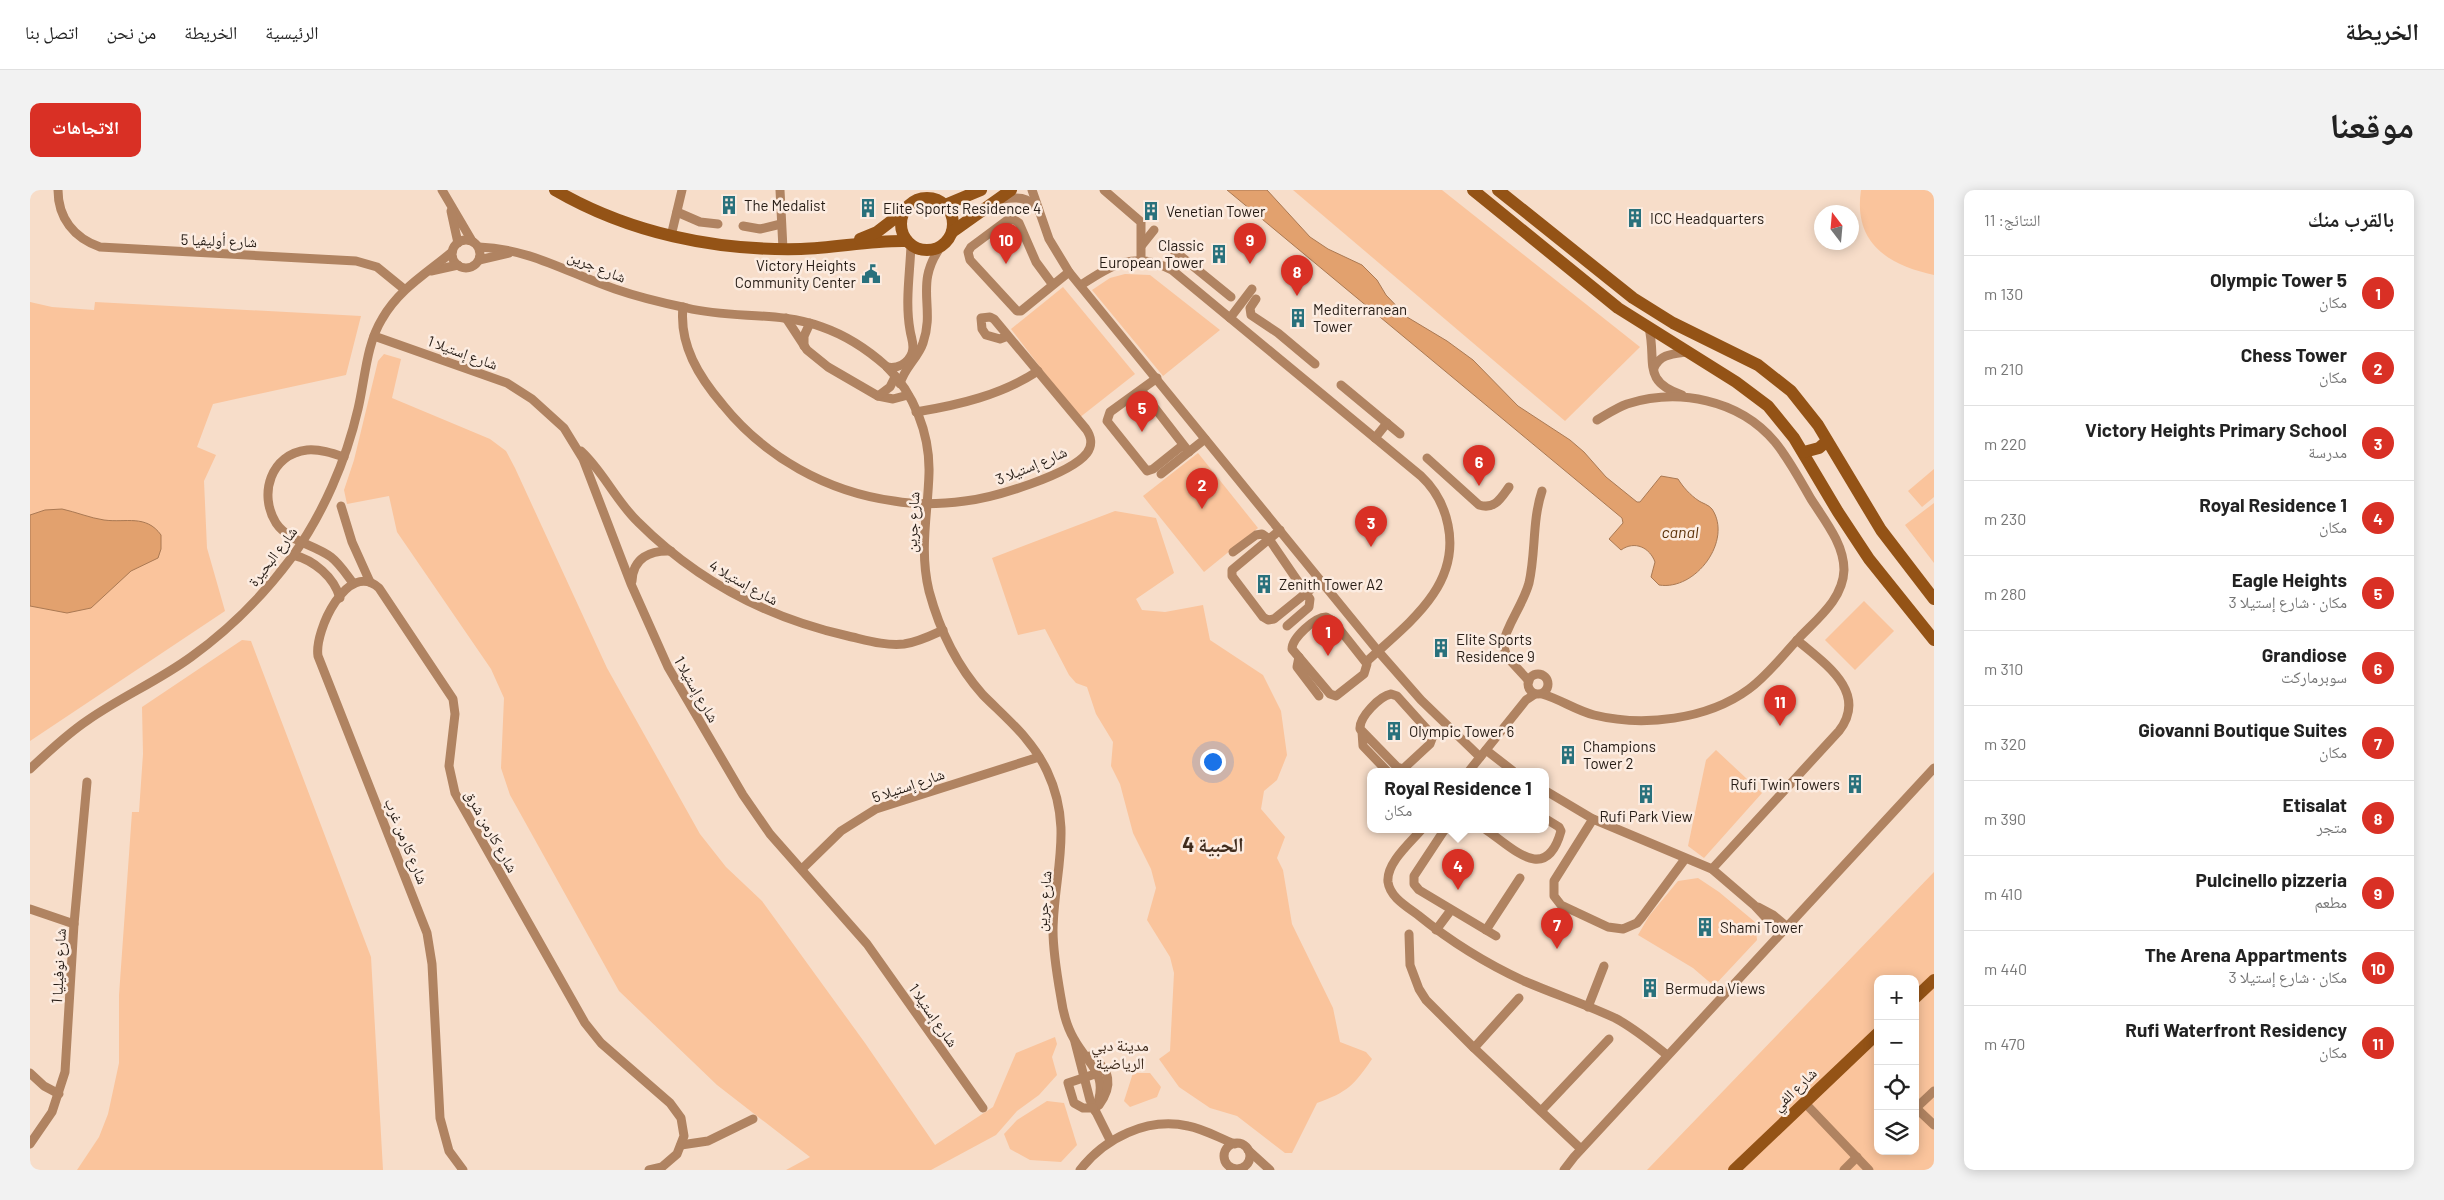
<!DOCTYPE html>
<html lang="ar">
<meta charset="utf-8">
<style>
body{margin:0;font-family:Barlow,"Noto Naskh Arabic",sans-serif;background:#f2f2f2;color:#222;direction:rtl}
.controls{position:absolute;right:15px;bottom:15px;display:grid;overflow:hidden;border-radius:10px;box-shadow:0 2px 12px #0003}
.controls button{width:45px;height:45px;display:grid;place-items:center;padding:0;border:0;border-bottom:1px solid #e0e0e0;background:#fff;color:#222;font:25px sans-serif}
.compass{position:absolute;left:1784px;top:15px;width:45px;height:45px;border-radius:50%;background:#fff;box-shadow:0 2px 12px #0003;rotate:344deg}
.you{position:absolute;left:1182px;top:571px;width:18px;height:18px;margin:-12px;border:4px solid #fff;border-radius:50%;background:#1a73e8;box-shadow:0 0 0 8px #1a73e833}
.badge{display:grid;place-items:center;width:32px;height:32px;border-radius:50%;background:#d93025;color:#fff;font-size:16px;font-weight:700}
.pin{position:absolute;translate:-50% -41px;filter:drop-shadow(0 1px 2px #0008)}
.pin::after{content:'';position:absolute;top:26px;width:18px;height:15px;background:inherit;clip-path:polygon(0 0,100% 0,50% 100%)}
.popup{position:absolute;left:1337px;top:578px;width:182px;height:65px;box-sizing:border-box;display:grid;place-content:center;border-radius:10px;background:#fff;filter:drop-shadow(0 1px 4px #0005);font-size:16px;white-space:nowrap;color:#767676}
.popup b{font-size:19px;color:#222}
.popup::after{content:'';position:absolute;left:50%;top:100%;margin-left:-10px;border:10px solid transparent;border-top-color:#fff}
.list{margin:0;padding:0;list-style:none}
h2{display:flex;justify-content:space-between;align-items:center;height:65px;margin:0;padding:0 20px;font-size:21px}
h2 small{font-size:16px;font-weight:400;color:#767676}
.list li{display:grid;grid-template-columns:32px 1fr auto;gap:15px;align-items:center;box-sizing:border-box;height:75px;padding:0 20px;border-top:1px solid #e0e0e0}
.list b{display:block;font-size:19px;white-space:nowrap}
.list p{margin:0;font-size:16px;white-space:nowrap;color:#767676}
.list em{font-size:16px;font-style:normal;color:#767676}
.icon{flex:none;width:28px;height:28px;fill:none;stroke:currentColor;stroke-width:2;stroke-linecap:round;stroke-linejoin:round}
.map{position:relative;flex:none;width:1904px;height:980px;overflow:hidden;direction:ltr;border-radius:10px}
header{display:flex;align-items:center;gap:30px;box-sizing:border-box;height:70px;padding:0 25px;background:#fff;border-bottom:1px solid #e0e0e0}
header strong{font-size:24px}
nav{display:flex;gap:28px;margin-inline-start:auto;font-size:18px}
.intro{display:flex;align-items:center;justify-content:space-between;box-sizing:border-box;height:120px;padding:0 30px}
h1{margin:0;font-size:35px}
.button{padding:12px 22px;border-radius:10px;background:#d93025;color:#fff;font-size:18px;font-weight:700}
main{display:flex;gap:30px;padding:0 30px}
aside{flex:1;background:#fff;border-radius:10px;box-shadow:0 2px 12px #0003}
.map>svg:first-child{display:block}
.green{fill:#fac49c;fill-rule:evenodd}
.water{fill:#e2a16e;stroke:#aa7953}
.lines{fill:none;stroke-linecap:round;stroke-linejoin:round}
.street{stroke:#b08361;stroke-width:9}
.secondary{stroke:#945316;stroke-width:12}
.labels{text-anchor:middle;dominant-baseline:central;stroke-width:5;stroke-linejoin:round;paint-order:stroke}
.poi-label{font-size:15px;fill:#261c15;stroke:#fcece1;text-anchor:start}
.street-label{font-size:15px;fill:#261c15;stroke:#fcece1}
.water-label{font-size:16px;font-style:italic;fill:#5b3108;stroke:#fcece1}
.neighbourhood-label{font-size:16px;fill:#3f2b1c;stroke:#fcece1}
.district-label{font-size:20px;font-weight:bold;fill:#3f2b1c;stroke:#fcece1}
</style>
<header>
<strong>الخريطة</strong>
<nav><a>الرئيسية</a><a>الخريطة</a><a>من نحن</a><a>اتصل بنا</a></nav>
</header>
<div class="intro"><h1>موقعنا</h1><a class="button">الاتجاهات</a></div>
<main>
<aside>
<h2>بالقرب منك<small>النتائج: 11</small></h2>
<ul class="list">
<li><span class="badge">1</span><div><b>Olympic Tower 5</b><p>مكان</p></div><em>130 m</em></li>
<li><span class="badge">2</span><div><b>Chess Tower</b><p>مكان</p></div><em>210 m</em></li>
<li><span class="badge">3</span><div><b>Victory Heights Primary School</b><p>مدرسة</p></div><em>220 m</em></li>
<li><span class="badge">4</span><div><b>Royal Residence 1</b><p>مكان</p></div><em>230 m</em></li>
<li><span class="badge">5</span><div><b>Eagle Heights</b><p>مكان · شارع إستيلا 3</p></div><em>280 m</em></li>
<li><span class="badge">6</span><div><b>Grandiose</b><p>سوبرماركت</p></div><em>310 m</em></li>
<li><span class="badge">7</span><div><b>Giovanni Boutique Suites</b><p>مكان</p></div><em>320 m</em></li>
<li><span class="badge">8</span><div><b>Etisalat</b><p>متجر</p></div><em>390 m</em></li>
<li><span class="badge">9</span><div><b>Pulcinello pizzeria</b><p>مطعم</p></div><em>410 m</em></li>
<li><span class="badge">10</span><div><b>The Arena Appartments</b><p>مكان · شارع إستيلا 3</p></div><em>440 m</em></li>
<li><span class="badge">11</span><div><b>Rufi Waterfront Residency</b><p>مكان</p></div><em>470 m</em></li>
</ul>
</aside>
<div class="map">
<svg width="1904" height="980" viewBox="0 0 1904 980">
<rect width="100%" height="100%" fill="#f7ddc9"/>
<g class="green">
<polygon points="1263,0 1412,0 1610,157 1535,231"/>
<path d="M1831,0H1904V85C1858,75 1823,53 1831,0Z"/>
<polygon points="1095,84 1120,85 1190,140 1133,186 1062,100 1080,88"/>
<polygon points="1033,97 1105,184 1049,228 981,139"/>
<polygon points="0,112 22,117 64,120 65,112 331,126 316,185 183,214 167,257 186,265 174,291 177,358 195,421 0,551"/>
<polygon points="354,164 371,169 362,208 460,249 476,261 485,278 577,478 670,644 696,677 732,711 835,853 905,955 963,917 986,863 1025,847 1027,854 1022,867 1027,885 1009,905 987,921 966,945 901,980 756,980 780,967 687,895 589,801 480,605 471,578 474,508 461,479 367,342 359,306 317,314 314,300 324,270 348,171"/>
<polygon points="1168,263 1228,338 1174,382 1113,306"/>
<polygon points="1904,279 1904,307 1892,317 1878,301"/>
<polygon points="1904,313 1904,373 1875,335"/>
<path d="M1085,321L1126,328L1144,383L1106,409L1112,420L1135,422L1173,415L1180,450L1233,485L1251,521L1257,565L1247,590L1234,601L1231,619L1255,647L1247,668L1253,680L1262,734L1303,818L1310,852L1336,862L1342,869C1324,895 1318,902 1287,913L1262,963H1255L1207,926L1180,918L1149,897L1129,869L1140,861L1144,783L1140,767L1117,730L1126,698L1121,679L1103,643L1090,594L1081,576L1083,552L1066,524L1057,497L1046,493L1039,485L1015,439L988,445L962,368Z"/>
<polygon points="1834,411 1864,441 1825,480 1795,450"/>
<polygon points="212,450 221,451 341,767 353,980 47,980 69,947 78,924 89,873 89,805 102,622 109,622 113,564 112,517"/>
<polygon points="1686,560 1732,603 1674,668 1658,656 1676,570"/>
<path d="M1904,682V980H1617ZM1848,789H1885V961H1848Z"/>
<polygon points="1668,688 1689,702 1725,732 1727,750 1684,796 1663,778 1608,745 1619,726 1648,691"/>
<polygon points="1103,883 1120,883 1131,897 1127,907 1100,917 1094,911"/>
<polygon points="1017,911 1034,913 1047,955 1031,972 1000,970 980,959 974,944 987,930"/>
</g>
<g class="water">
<path d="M1197,0H1237L1280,47L1298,59L1332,75L1347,90L1356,105L1377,127L1417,151L1443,170L1488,216L1540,250L1554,262L1576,287L1607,312H1610L1631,286L1648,289C1653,297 1660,305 1669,311C1672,313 1679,315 1682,319C1703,350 1666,401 1629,395L1621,387L1625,372C1620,358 1605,350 1591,360L1579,349L1593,333L1592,328Z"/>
<path d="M32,319C46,322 60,328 74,330C96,333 116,324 131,345V359L128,368L101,381L61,418L37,423L0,416V325L15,320Z"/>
</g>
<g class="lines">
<g class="street">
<path d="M28,0C28,28 44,48 70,57L326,71L347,77L374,99"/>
<polyline points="412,0 442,51"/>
<polyline points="750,0 753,59"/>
<polyline points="1002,0 1019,49 1039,82 1348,461 1391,510 1450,567"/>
<polyline points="1074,0 1111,32 1111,70"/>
<path d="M971,9C987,7 998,6 1008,20"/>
<polyline points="421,21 428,53"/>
<polyline points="647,22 670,32 688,34"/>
<polyline points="713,36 730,39 751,34"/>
<polyline points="641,46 652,0"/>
<circle cx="436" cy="64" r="14"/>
<polyline points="1112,55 1124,40"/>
<polyline points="1137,55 1201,107"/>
<path d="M449,57C501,59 538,83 585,99C608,107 633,113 657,118C702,129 749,121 792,137C815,145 838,160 856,176C884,203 900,244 899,283C898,323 889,360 899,401C909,438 927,476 953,505C977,529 1002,549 1017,581C1044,638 1024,682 1023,740C1023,763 1027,785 1031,808C1033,822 1037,837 1044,849C1060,878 1080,883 1065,921"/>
<polyline points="449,70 479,63"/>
<polyline points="401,81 428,75"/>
<polyline points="1023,95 1006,72 989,33 983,29 976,31 941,57 938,62 940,70 987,121 991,121 1039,82"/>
<path d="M1051,95C1082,75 1105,60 1142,80L1391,286C1406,300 1414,315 1418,335C1431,397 1376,435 1336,472"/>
<polyline points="1226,109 1220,118 1221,125 1248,143 1285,174"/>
<path d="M653,117C649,155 669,187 693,215C735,267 797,302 864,311C887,315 912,314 935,311C963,308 1040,285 1057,263C1063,255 1061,246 1056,239L964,129L960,127L951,128L952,139L956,145L970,149L978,146"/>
<polyline points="756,128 777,160 798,177 848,206 863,209 878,205"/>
<polyline points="1200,128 1222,99"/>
<path d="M1619,138C1627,172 1611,191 1652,205"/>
<polyline points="344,146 477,193 502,209 534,238 553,269 601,394 638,477 713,605 740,644 837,754 953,918"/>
<polyline points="774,156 774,146 780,133"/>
<path d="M857,177C867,179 878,174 882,163C885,155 881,148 880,140C875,112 880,83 881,55"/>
<path d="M1624,178C1630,164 1643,164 1657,162"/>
<polyline points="1127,188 1080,222 1077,231 1117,281 1123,279 1153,255"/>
<path d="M870,194C874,178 888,168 893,153C906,116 883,94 912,55"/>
<polyline points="1311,195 1370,244"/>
<polyline points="1111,200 1159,262"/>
<polyline points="848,206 860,197 865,187"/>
<path d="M886,222C929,215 971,205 1008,181"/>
<polyline points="1345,248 1357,233"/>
<path d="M551,261C573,281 586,311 608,332C666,390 738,428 818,446C836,450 855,456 874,454C888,452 900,446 913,440"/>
<path d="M314,267C302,263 290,259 277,260C241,264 228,304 246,333C259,352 284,354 301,367C310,374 316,384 323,393"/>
<path d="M1397,268L1449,315C1465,320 1471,308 1479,297"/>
<polyline points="1131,284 1175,249"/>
<polyline points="311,316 322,352 340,392"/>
<polyline points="1250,340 1202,380 1202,386 1233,427 1238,430 1244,429 1291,391"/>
<polyline points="1203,362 1226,345 1232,344 1239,349 1280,409 1279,417 1257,436"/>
<path d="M263,365C284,370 304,387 310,408"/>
<path d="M602,391C603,368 620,360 641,361"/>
<path d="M1296,427L1303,431L1337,474L1334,484L1306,506L1300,504L1262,459C1262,448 1285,427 1296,427Z"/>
<polyline points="1269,467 1267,477 1289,506"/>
<circle cx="1508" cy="494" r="10"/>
<path d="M1499,491L1477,467L1473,454C1477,434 1493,415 1499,393C1506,362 1502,331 1512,301"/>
<path d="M1361,504L1367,506L1403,546L1400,554L1373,579L1367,577L1330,539C1329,527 1350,506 1361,504Z"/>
<path d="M1512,504C1530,509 1545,520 1564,525C1613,537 1677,530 1719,499C1738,485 1753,465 1769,448C1788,428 1813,409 1814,380C1814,354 1795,331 1781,309C1770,290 1759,269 1745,252C1709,209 1648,198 1597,214C1586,218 1576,225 1567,230"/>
<polyline points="1332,542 1333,556 1357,581"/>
<polyline points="1456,560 1483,581"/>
<path d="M0,579C18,562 37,544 58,530C91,507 128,491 161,467C200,439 233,406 262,367C293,324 316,271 328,219C335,190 336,155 352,129C369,99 397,83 422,62"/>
<polyline points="1439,581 1496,510 1505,504"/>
<polyline points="1516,601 1563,629 1682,679 1724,715 1750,743"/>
<polyline points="1563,629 1524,691 1524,706 1531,715 1578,737 1593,739 1607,733 1612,727 1655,669"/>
<path d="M1392,639C1381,652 1356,673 1358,692C1360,707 1376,716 1388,725C1420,751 1455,773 1494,791C1524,804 1555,814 1585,828C1604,838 1621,852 1637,865"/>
<polyline points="1415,639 1384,686 1384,694 1389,700 1466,746"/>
<path d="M1455,639C1483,658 1516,695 1531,641L1529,637L1516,629"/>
<polyline points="772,679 811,641 846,619 1009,567"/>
<path d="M1682,679L1809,541C1839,502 1794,473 1767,450"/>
<polyline points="1728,717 1743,725 1756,736"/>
<polyline points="0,719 44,734"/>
<polyline points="1406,740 1421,720"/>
<polyline points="1456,740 1490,688"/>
<polyline points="1379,744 1380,775 1389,799 1396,810 1444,858 1551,959"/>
<polyline points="1558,817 1574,776"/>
<polyline points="1045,852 1060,910 1080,950"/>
<polyline points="1444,858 1489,808"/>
<path d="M1060,866C1081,879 1083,896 1069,915"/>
<polyline points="0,883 14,896 29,904"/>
<polyline points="1774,912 1839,980"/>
<polyline points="1885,917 1904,935"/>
<polyline points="1063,918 1053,918 1044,913 1038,893 1068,883"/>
<polyline points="1886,918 1904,901"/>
<polyline points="1511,921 1579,849"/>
<circle cx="1207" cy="966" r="13"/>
<polyline points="0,954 22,922 35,882 44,734 57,592"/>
<polyline points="651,955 678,951 723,929"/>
<polyline points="1218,960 1240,980"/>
<path d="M433,980L419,961L410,928L402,774L397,743L288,466C284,441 318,369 349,398L423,509L425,524L419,576L425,603L555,833L571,853L640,913L651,928L654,946L647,964L632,977L619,980"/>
<path d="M1050,980C1075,948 1117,927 1158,936C1174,939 1189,948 1205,954"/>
<polyline points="1534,980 1544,967 1904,578"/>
<polyline points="1814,980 1827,967"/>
</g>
<g class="secondary">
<path d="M525,0C599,43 685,61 771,59C806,58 842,50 877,51"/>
<polyline points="1443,0 1588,118 1706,192 1738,216 1764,248 1808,322 1839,369 1904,450"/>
<polyline points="1468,0 1603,108 1643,133 1728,175 1761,201 1788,235 1851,340 1904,409"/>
<circle cx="897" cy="34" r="26"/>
<polyline points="915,15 951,0"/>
<polyline points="922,42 981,0"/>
<polyline points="830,49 847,42 873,22"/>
<polyline points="1774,262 1789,258 1797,251"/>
<polyline points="1885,808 1904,790"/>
<polyline points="1704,980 1848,843"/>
</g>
</g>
<defs>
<g id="building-bare" transform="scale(1.5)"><path d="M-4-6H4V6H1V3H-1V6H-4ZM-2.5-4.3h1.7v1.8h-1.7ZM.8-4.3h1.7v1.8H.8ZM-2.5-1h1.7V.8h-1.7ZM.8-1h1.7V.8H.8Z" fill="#29717c" stroke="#fcece1" stroke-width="2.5" paint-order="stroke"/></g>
<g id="civic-bare" transform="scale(1.5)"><path d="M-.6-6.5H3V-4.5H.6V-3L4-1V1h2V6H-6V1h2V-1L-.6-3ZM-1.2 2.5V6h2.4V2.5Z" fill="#29717c" stroke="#fcece1" stroke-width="2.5" paint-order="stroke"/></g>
</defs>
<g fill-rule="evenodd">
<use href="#building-bare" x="699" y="15"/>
<use href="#building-bare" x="838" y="18"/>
<use href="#building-bare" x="1121" y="21"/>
<use href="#building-bare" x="1605" y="28"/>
<use href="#building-bare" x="1189" y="64"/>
<use href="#civic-bare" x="841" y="84"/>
<use href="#building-bare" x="1268" y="128"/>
<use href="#building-bare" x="1234" y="394"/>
<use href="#building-bare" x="1411" y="458"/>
<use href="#building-bare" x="1364" y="541"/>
<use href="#building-bare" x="1538" y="565"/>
<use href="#building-bare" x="1825" y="594"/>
<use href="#building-bare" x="1616" y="604"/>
<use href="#building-bare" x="1675" y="737"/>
<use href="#building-bare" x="1620" y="798"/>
</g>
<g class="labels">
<g class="poi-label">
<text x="714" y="15">The Medalist</text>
<text x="853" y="18">Elite Sports Residence 4</text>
<text x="1136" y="21">Venetian Tower</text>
<text x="1620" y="28">ICC Headquarters</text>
<text x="1174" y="55" text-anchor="end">Classic<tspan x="1174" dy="17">European Tower</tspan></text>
<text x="826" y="75" text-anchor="end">Victory Heights<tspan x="826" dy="17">Community Center</tspan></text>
<text x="1283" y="119">Mediterranean<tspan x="1283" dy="17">Tower</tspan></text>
<text x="1249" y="394">Zenith Tower A2</text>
<text x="1426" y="449">Elite Sports<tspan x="1426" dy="17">Residence 9</tspan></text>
<text x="1379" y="541">Olympic Tower 6</text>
<text x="1553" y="556">Champions<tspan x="1553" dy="17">Tower 2</tspan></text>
<text x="1810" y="594" text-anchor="end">Rufi Twin Towers</text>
<text x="1616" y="626" text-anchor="middle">Rufi Park View</text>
<text x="1690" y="737">Shami Tower</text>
<text x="1635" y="798">Bermuda Views</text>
</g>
<g class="street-label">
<text transform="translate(189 50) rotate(2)">شارع أوليفيا 5</text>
<text transform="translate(567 76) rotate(22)">شارع جرين</text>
<text transform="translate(433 162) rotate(20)">شارع إستيلا 1</text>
<text transform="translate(1001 275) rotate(-23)">شارع إستيلا 3</text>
<text transform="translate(882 332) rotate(-87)">شارع جرين</text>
<text transform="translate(242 366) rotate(-53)">شارع البحيرة</text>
<text transform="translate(714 392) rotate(29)">شارع إستيلا 4</text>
<text transform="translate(667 499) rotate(60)">شارع إستيلا 1</text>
<text transform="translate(878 595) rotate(-19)">شارع إستيلا 5</text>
<text transform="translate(462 641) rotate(61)">شارع كارمن شرق</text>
<text transform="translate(377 651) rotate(68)">شارع كارمن غرب</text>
<text transform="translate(1013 711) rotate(-85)">شارع جرين</text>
<text transform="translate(28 776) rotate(-87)">شارع نوفيليا 1</text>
<text transform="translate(904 825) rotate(55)">شارع إستيلا 1</text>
<text transform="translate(1764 899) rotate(-44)">شارع الفي</text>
</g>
<g class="water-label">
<text x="1650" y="341">canal</text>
</g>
<g class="neighbourhood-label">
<text x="1090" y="854">مدينة دبي<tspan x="1090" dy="18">الرياضية</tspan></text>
</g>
<g class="district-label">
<text x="1183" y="654">الحبية 4</text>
</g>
</g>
</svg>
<div class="controls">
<button>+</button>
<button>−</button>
<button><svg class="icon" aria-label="locate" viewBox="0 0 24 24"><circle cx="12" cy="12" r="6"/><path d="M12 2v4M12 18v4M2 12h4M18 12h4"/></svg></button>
<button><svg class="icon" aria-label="layers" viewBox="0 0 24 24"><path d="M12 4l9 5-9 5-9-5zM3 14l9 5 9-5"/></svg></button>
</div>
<svg class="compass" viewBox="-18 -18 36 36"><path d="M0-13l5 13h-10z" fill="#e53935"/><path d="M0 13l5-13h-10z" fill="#767676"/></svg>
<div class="you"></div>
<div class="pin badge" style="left:1298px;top:466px">1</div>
<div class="pin badge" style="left:1172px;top:319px">2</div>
<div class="pin badge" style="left:1341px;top:357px">3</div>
<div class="pin badge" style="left:1428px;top:700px">4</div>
<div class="popup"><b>Royal Residence 1</b>مكان</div>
<div class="pin badge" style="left:1112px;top:242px">5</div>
<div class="pin badge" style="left:1449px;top:296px">6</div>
<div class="pin badge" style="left:1527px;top:759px">7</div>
<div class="pin badge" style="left:1267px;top:106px">8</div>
<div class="pin badge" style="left:1220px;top:74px">9</div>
<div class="pin badge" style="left:976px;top:74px">10</div>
<div class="pin badge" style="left:1750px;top:536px">11</div>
</div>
</main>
